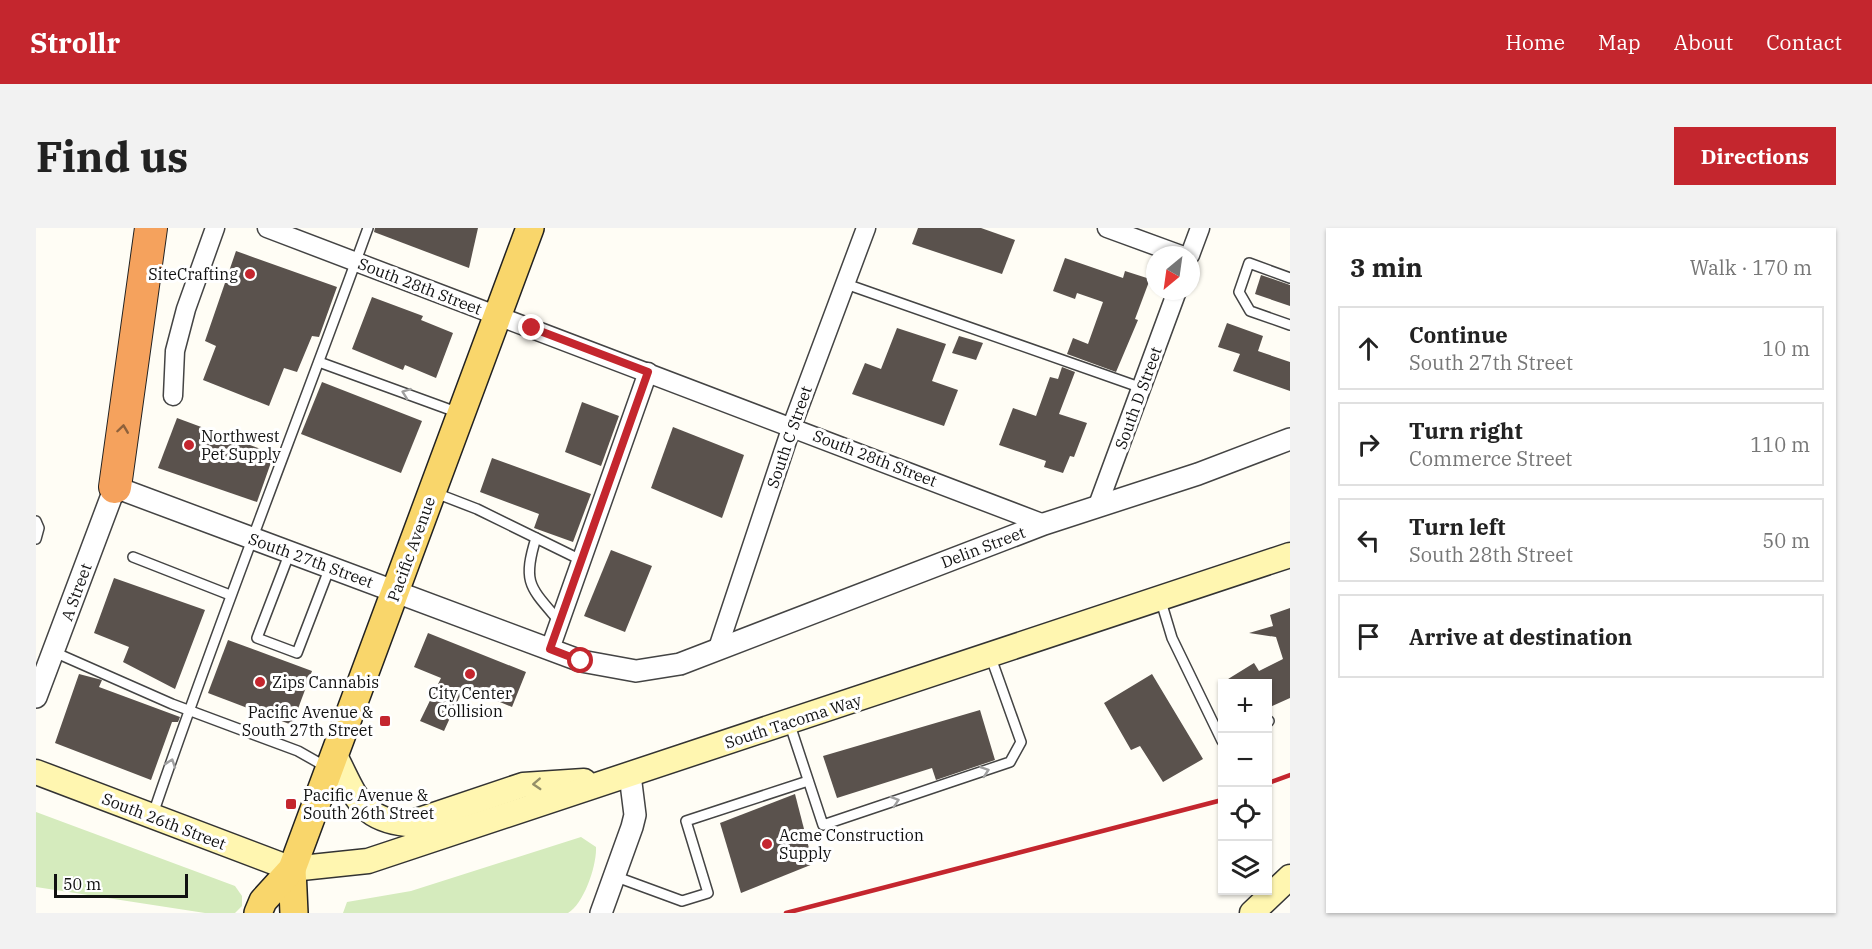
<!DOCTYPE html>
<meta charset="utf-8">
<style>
body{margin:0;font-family:"IBM Plex Serif",serif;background:#f2f2f2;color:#222}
.controls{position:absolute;right:18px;bottom:18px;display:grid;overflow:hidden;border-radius:0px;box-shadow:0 2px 4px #0004}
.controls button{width:54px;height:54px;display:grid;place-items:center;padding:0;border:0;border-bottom:2px solid #e0e0e0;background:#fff;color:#222;font:30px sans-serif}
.compass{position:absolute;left:1110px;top:18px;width:54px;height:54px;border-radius:50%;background:#fff;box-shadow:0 2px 4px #0004;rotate:209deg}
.scale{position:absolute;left:18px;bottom:15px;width:134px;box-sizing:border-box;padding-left:6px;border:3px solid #111;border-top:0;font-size:16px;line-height:21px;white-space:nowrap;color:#111;-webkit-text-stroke:4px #fff;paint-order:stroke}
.stop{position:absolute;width:18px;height:18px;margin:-14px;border:4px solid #c4262e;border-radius:50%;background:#fff}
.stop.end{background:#c4262e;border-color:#fff;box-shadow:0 2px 6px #0008}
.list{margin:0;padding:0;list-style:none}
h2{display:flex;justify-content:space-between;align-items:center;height:78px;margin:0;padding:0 24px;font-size:26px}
h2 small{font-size:20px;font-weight:400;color:#767676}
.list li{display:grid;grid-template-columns:39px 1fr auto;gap:18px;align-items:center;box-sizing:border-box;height:84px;margin:0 12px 12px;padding:0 12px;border:2px solid #e0e0e0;border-radius:0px}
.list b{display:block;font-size:22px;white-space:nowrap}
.list p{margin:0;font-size:20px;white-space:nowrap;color:#767676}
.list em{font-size:20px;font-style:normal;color:#767676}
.icon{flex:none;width:33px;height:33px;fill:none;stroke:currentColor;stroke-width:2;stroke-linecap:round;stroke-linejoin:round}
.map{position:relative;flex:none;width:1254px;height:685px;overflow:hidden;border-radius:0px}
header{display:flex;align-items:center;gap:36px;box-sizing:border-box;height:84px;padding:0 30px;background:#c4262e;color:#fff}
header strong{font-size:28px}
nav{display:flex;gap:33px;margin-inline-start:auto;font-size:21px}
.intro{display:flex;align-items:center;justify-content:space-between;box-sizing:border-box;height:144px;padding:0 36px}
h1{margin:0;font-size:42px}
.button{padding:15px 27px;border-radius:0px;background:#c4262e;color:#fff;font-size:21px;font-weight:700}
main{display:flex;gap:36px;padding:0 36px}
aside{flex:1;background:#fff;border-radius:0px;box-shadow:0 2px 4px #0004}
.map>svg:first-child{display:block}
.green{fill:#d5ebbd}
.building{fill:#5a524d}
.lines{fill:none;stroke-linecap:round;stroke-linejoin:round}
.service-casing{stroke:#444;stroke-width:12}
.minor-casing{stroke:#444;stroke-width:21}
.tertiary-casing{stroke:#444;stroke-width:24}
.secondary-casing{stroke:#333;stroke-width:27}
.primary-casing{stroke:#222;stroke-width:30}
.motorway-casing{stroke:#222;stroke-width:34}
.service{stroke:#fff;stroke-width:9}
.minor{stroke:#fff;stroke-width:18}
.tertiary{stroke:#fff;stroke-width:21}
.secondary{stroke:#fff6b0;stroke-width:24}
.primary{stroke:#f9d66b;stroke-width:27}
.motorway{stroke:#f5a25d;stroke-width:32}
.rail{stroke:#c4262e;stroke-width:4.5}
.oneway{stroke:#a0a0a0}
.oneway2{stroke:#8e613b}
.oneway3{stroke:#948f68}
.route{stroke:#c4262e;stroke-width:8}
.poi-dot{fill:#c4262e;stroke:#fff;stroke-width:2}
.labels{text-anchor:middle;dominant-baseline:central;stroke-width:6;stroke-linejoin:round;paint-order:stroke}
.poi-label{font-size:16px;fill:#111;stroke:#fff;text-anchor:start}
.street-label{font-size:16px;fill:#111;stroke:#fff}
</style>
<header>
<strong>Strollr</strong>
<nav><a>Home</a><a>Map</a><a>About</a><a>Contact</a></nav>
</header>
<div class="intro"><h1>Find us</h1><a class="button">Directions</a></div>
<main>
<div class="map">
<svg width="1254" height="685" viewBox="0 0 1254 685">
<rect width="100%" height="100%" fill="#fffdf5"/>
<g class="green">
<polygon points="0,584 199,658 206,668 206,678 199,685 169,685 0,659"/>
<path d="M545,609L560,619C561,637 548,676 532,685H307L311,674L375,663Z"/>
</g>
<g class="building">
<polygon points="339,0 442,0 433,40 338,4"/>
<polygon points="882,0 945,0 979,12 966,46 876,16"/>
<polygon points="200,23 301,59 283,109 276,108 261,144 248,140 233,178 167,152 180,118 169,113"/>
<polygon points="1029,30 1087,50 1089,43 1114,51 1099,91 1102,92 1080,144 1031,126 1037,110 1052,116 1067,74 1041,65 1039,71 1017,63"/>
<polygon points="1225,47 1254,57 1254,78 1219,66"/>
<polygon points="336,69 387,88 385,92 417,105 400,150 369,137 367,142 316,121"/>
<polygon points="1191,95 1227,108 1222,123 1254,134 1254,163 1197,143 1204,126 1182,119"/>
<polygon points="861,100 910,116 896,153 922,162 908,198 816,166 829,135 845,141"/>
<polygon points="923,108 947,115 940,132 916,125"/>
<polygon points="1026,139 1039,144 1023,186 1051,195 1038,229 1034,228 1027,245 1008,239 1010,233 963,217 977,180 1000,188 1014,149 1022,151"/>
<polygon points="286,154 386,193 365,245 265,206"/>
<polygon points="546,174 583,188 565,238 529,224"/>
<polygon points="141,190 238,226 221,274 122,240"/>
<polygon points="637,199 708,227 686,290 615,260"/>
<polygon points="456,230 555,266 537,314 498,300 503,286 444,264"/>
<polygon points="575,322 616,338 589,404 548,388"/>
<polygon points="78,350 169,382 139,461 87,434 93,419 58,405"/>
<polygon points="1254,380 1254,470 1232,480 1232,456 1184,456 1218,435 1223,443 1247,431 1240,409 1213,405 1237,398 1234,387"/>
<polygon points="392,405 490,444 476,479 428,459 408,503 384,493 405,450 378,439"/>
<polygon points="192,412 276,443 256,497 172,465"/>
<polygon points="43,446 66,452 63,459 144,489 142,494 136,494 115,552 19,515"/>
<polygon points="1116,446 1167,531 1127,554 1104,518 1095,522 1068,475"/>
<polygon points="944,482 959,532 900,552 896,540 801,570 787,528"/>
<polygon points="759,566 777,636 705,665 684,595"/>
</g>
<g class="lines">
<g class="service-casing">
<g id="service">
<polyline points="1254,50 1213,35 1203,64 1214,83 1254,97"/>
<polyline points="810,56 1106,160"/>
<polyline points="283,134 423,185"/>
<polyline points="397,264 441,281 545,332"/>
<polyline points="0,293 3,300 0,311"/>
<path d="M500,310C486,355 494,359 523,393"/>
<polyline points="254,324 221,410 261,425 294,339"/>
<polyline points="97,329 194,367"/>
<polyline points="1124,370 1136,410 1186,513"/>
<polyline points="18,424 136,476 262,523 292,540"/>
<polyline points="753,494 787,597 974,534 985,514 954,427"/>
<polyline points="1232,494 1233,493"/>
<path d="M117,586C184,389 261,196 332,0"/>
<polyline points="578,648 646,673 672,665 650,593 772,553"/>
</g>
</g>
<g class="minor-casing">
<g id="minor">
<polyline points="231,0 1008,296"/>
<polyline points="1071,0 1145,27"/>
<polyline points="1154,27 1164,0"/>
<polyline points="137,168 139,123 150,81 179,0"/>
<polyline points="1062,277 1141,63"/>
<polyline points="682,420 756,198 830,0"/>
<polyline points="514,421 612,144"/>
</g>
</g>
<g class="tertiary-casing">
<g id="tertiary">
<polyline points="0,469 79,259 545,433 600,443 644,436 1008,296 1162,246 1254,211"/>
<polyline points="565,685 596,599 599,587 594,547"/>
</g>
</g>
<g class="secondary-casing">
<g id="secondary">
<path d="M298,526C319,565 322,591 371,596L487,557L548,553"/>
<polyline points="0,544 256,641 332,633 1254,327"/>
<polyline points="1216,685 1254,649"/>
</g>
</g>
<g class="primary-casing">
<g id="primary">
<polyline points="256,641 258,685"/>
<polyline points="222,685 227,673 256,641 494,0"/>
</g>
</g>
<g class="motorway-casing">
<polyline id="motorway" points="79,259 115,0"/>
</g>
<use href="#service" class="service"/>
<use href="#minor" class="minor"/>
<use href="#tertiary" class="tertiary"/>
<use href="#secondary" class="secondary"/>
<use href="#primary" class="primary"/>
<use href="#motorway" class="motorway"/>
<g class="rail">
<polyline points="1232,555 1254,547"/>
<polyline points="750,685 1186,572"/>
</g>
</g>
<defs><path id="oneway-chevron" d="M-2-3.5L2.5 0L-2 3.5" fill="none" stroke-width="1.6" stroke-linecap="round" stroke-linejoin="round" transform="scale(1.5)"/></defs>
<g class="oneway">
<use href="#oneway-chevron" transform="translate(370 165) rotate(-160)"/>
<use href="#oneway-chevron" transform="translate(135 535) rotate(-71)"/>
<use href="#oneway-chevron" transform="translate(949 543) rotate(-19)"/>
<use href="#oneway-chevron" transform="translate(859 573) rotate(-18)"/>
</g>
<use class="oneway2" href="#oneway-chevron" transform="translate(87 201) rotate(-82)"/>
<use class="oneway3" href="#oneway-chevron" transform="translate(501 556) rotate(177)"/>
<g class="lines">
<polyline class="route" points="496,100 612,144 514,421 545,433"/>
</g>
<g class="poi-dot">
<circle cx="214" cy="46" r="6"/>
<circle cx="153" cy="217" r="6"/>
<circle cx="434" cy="446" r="6"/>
<circle cx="224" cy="454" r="6"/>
<rect x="343" y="487" width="12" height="12" rx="3"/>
<rect x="249" y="570" width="12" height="12" rx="3"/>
<circle cx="731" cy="616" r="6"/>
</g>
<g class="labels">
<g class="poi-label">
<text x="202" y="46" text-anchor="end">SiteCrafting</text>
<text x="165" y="208">Northwest<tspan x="165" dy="18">Pet Supply</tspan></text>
<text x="236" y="454">Zips Cannabis</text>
<text x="434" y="465" text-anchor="middle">City Center<tspan x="434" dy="18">Collision</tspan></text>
<text x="337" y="484" text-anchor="end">Pacific Avenue &amp;<tspan x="337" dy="18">South 27th Street</tspan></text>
<text x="267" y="567">Pacific Avenue &amp;<tspan x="267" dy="18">South 26th Street</tspan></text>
<text x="743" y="607">Acme Construction<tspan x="743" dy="18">Supply</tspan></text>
</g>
<g class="street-label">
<text transform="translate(384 58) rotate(21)">South 28th Street</text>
<text transform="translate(1102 170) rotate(-70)">South D Street</text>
<text transform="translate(753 209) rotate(-71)">South C Street</text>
<text transform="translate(839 230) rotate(21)">South 28th Street</text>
<text transform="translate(947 319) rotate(-21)">Delin Street</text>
<text transform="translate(375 321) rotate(-70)">Pacific Avenue</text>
<text transform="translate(275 332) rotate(20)">South 27th Street</text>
<text transform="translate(40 364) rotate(-70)">A Street</text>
<text transform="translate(757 493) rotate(-18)">South Tacoma Way</text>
<text transform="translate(128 593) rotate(21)">South 26th Street</text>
</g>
</g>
</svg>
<div class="controls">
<button>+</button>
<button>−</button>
<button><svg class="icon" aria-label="locate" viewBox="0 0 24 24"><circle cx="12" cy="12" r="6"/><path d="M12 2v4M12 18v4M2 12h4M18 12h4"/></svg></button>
<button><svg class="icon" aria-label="layers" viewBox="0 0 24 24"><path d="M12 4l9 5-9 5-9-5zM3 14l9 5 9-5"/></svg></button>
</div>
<svg class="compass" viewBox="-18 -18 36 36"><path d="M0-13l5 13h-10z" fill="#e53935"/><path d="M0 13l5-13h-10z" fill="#767676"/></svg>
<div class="scale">50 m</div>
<div class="stop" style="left:545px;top:433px"></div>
<div class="stop end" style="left:496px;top:100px"></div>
</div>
<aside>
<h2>3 min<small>Walk · 170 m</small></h2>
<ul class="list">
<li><svg class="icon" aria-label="ahead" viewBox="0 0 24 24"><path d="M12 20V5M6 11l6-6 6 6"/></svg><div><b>Continue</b><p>South 27th Street</p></div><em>10 m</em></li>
<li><svg class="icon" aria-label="right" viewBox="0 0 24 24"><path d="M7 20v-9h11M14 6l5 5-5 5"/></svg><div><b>Turn right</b><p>Commerce Street</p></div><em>110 m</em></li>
<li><svg class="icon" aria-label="left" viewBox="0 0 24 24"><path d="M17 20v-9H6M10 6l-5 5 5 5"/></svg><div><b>Turn left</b><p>South 28th Street</p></div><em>50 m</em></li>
<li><svg class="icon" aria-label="arrive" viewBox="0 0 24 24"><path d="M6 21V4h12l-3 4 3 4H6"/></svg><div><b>Arrive at destination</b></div></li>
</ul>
</aside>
</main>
